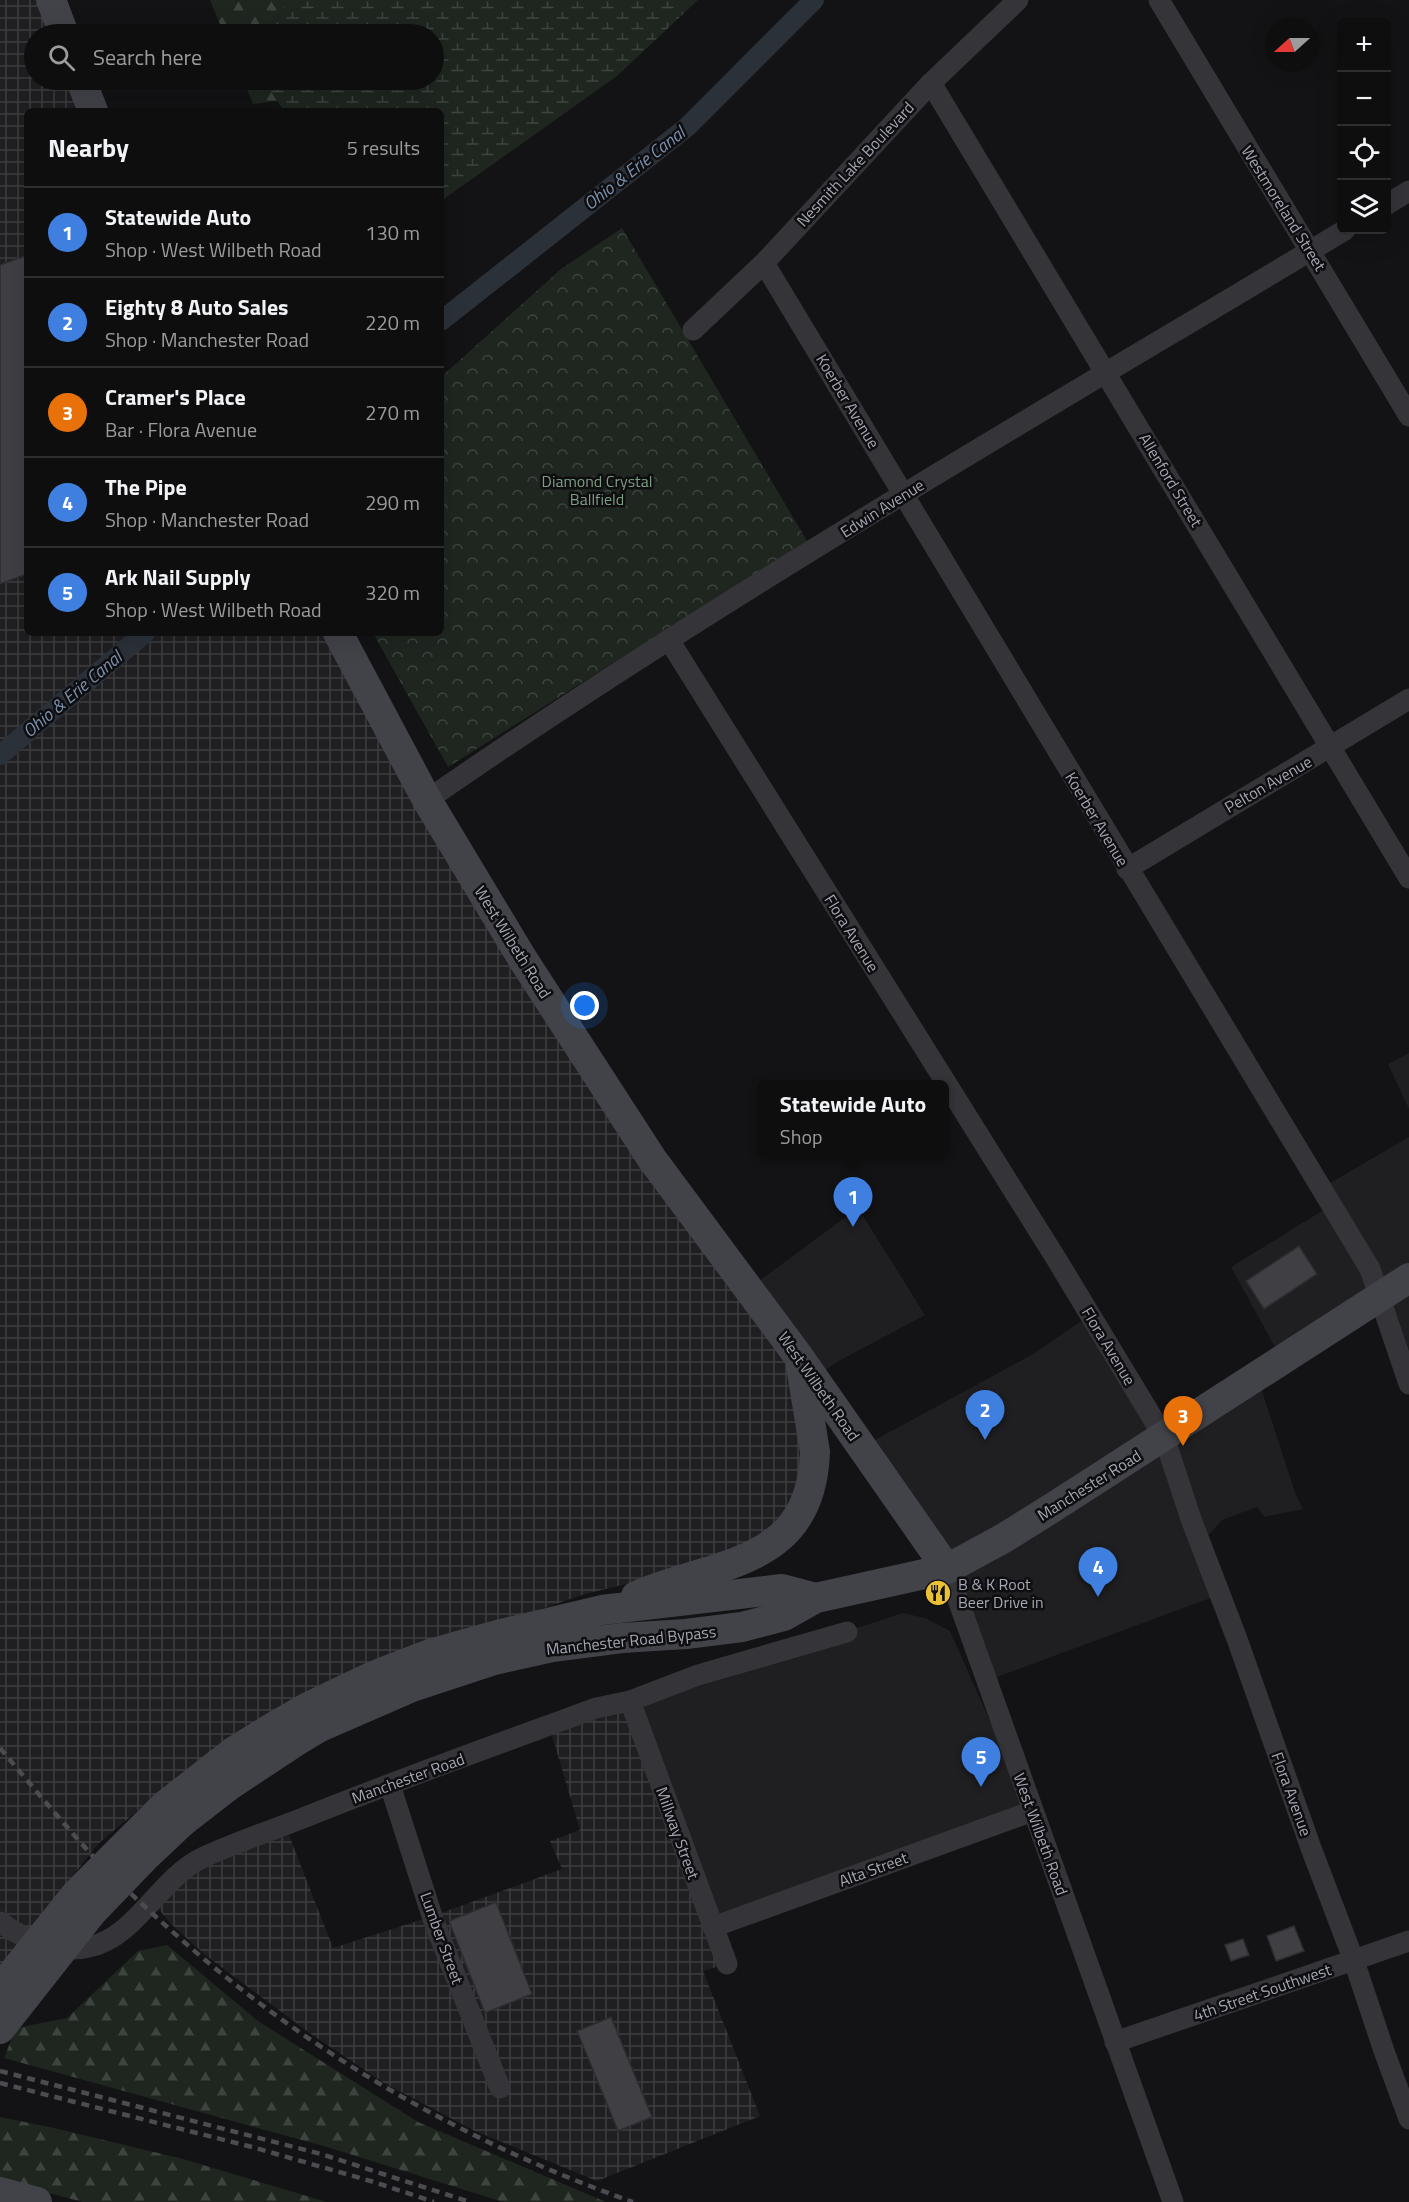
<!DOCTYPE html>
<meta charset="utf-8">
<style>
body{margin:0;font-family:"Titillium Web",sans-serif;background:#171718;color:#f1f3f6}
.controls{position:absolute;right:18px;top:18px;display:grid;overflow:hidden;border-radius:9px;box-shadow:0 6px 24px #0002}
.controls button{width:54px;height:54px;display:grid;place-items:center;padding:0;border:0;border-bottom:2px solid #2e2e2f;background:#0e0e0f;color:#f1f3f6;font:30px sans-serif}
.compass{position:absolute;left:1265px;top:18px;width:54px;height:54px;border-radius:50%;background:#0e0e0f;box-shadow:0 6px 24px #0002;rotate:249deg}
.you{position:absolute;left:585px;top:1006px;width:21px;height:21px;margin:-15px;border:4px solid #fff;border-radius:50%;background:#1a73e8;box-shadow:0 0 0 9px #1a73e833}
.badge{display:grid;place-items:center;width:39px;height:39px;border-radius:50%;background:#eac135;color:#fff;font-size:20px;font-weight:700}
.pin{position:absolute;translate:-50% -50px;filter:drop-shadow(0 2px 3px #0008)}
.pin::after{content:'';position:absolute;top:32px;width:21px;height:18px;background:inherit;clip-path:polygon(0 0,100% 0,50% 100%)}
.popup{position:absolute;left:757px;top:1080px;width:192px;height:78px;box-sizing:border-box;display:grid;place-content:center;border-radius:9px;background:#0e0e0f;filter:drop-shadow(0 2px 4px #0005);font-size:20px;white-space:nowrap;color:#9b9c9e}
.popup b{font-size:22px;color:#f1f3f6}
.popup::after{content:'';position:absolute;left:50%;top:100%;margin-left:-12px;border:12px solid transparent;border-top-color:#0e0e0f}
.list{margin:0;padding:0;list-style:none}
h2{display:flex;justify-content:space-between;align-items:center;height:78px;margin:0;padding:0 24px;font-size:26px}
h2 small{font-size:20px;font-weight:400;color:#9b9c9e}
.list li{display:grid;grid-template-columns:39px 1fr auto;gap:18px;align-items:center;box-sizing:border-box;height:90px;padding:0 24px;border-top:2px solid #2e2e2f}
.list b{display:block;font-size:22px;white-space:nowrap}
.list p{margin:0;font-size:20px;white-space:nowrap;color:#9b9c9e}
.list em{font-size:20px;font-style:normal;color:#9b9c9e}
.icon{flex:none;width:33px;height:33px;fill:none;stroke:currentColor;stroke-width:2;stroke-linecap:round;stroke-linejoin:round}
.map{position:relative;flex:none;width:1409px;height:2202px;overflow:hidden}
.search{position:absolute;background:#0e0e0f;box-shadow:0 6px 24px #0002;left:24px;top:24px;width:420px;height:66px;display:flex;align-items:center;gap:15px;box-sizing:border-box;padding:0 21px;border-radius:33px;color:#9b9c9e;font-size:22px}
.panel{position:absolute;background:#0e0e0f;box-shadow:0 6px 24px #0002;left:24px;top:108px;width:420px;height:528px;border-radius:9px}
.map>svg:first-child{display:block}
.built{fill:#1f1e21}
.industrial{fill:url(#industrial-grid)}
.forest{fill:url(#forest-firs)}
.wetland{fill:url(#wetland-marsh)}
.park{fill:url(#park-crowns)}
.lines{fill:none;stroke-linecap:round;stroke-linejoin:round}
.canal{stroke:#2b3139;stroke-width:20}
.building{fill:#3f3f44;stroke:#2d2c30;stroke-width:1.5}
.minor{stroke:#343439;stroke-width:21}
.secondary{stroke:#424349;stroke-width:30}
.rail{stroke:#4b4c52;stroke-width:4.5;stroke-dasharray:8 6;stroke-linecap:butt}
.secondary-bridge{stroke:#424349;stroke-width:30}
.labels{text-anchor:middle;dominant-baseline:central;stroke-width:5;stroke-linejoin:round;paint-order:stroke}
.street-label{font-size:16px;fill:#a4a7b4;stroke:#0e0d0f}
.park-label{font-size:16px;fill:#7c9e82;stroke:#0e0d0f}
.poi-label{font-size:16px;fill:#a4a7b4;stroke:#0e0d0f;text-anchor:start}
.water-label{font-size:18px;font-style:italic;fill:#7c91ae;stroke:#0e0d0f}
</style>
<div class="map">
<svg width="1409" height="2202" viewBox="0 0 1409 2202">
<defs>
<pattern id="industrial-grid" width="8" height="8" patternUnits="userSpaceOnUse" patternTransform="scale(1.5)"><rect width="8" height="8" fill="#1f1e21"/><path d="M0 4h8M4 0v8" fill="none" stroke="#3d3c3f"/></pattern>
<pattern id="forest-firs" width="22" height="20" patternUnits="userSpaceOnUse" patternTransform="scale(1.5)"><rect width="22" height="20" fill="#1f2620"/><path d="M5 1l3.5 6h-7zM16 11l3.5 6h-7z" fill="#3d433e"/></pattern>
<pattern id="wetland-marsh" width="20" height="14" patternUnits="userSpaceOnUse" patternTransform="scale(1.5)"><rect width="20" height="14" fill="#1f2620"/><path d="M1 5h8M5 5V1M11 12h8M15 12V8" fill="none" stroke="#3d433e"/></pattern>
<pattern id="park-crowns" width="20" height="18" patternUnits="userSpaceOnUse" patternTransform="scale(1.5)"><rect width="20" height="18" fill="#1f2620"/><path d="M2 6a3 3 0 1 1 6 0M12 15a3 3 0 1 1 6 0" fill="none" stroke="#3d433e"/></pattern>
</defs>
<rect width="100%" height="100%" fill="#131214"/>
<g class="built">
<polygon points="1409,1053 1409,1109 1388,1064"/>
<polygon points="1409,1137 1409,1384 1379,1297 1282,1360 1231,1267 1330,1206 1320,1189"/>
<polygon points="858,1208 925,1315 837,1362 814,1378 748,1289"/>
<polygon points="1090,1315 1164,1437 1257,1376 1296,1495 1303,1509 1264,1517 1257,1507 1222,1520 1201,1544 1216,1596 986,1681 947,1569 862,1447 1033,1354"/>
<polygon points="903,1613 925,1618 950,1631 1006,1757 1033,1811 713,1927 630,1701"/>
</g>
<g class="industrial">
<polygon points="0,0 51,0 64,34 34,34 34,80 81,80 93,111 27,111 27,633 338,633 427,800 799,1357 815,1452 788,1510 746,1548 701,1566 585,1594 495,1625 143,1806 99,1843 0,1967"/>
<polygon points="630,1701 727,1964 703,1971 760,2116 597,2181 475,2131 384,2083 311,2034 204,1954 170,1923 152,1901 167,1883 285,1825 333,1948 433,1916 562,1869 550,1841 580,1830 549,1725"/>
</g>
<g class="forest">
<polygon points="210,0 281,0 283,9 263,34 224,34"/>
<polygon points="243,80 269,80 277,101 253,104"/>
<polygon points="167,1945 258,2021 418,2122 606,2202 503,2202 327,2147 4,2058 16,2028 67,2018 138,1951"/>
<polygon points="0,2117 54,2128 183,2159 327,2202 83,2202 0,2180"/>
</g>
<polygon class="wetland" points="281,0 698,0 617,76 441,201 441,111 284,111 271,92 267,80 434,80 434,34 263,34 283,9"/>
<polygon class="park" points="622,228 807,541 448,767 373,633 441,633 441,377 561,269"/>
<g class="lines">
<g class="canal">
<polyline points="441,321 687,127 814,0"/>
<polyline points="0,755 145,633"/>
</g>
</g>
<g class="building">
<polygon points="27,255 27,574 0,584 0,265"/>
<polygon points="1299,1246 1317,1274 1264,1309 1246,1281"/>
<polygon points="496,1902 532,1994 485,2013 449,1921"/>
<polygon points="1294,1926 1304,1951 1276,1961 1267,1936"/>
<polygon points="1243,1939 1249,1955 1231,1961 1225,1945"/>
<polygon points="611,2017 652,2117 618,2131 577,2031"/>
</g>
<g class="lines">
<g class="minor">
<polyline points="1159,0 1409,416"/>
<polyline points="931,83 1409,878"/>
<polyline points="1386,205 1409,191"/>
<polyline points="764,263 1370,1269 1409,1384"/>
<polyline points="693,330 764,263 931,83 1018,0"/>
<polyline points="669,640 1057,1260 1164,1437 1191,1519 1237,1639 1311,1848 1354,1961 1384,2051 1409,2119"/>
<path d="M427,800C723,595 1037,415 1345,230"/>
<polyline points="1127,869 1409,699"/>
<polyline points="947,1569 1173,2202"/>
<polyline points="630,1701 727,1964"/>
<polyline points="390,1785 434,1922 500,2088"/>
<path d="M0,1922C24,1940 60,1954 89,1947C136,1937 159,1879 202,1858C234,1843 270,1831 303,1818C400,1779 498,1744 596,1708L630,1701L698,1675L847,1632"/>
<polyline points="713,1927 1033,1811"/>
<polyline points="1115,2042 1409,1941"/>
</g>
<g class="secondary">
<polyline points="51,0 64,34"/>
<polyline points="81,80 93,111"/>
<polyline points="338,633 427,800 522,958 652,1159 799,1357 947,1569"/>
<path d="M636,1596C717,1561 811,1567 815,1452L801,1366"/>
<polyline points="164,1806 233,1752 270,1729 308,1707 373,1676 430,1654 501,1634 602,1610 782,1589 816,1598"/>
<polyline points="181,1823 230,1785 295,1742 320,1727 412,1687 494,1660 552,1647 622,1638 686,1634 742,1627 784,1616 816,1598 947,1569 1004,1538 1052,1508 1409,1278"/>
<polyline points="0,2192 37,2202"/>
</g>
<g class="rail">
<path d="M0,1748C36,1791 72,1834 110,1875C114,1879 120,1883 124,1887C146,1908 168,1928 191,1948C321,2060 471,2145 633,2202"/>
<polyline points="0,2071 321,2154 470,2202"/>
<polyline points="0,2083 252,2147 374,2182 434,2202"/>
</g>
<g class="secondary-bridge">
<polyline points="0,1989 77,1893 164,1806"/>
<polyline points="0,2029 93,1911 145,1857 181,1823"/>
</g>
</g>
<defs>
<g id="restaurant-disc" transform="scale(1.35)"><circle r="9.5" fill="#eac135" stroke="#0e0d0f"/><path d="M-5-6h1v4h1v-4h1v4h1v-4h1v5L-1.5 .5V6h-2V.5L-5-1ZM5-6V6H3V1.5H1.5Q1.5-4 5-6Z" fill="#111"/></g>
</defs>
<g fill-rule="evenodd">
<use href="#restaurant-disc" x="938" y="1593"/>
</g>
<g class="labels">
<g class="street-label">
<text transform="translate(855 164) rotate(-47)">Nesmith Lake Boulevard</text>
<text transform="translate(1284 208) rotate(58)">Westmoreland Street</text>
<text transform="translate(848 401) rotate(59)">Koerber Avenue</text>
<text transform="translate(1171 480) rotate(59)">Allenford Street</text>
<text transform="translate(882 508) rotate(-32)">Edwin Avenue</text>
<text transform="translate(1268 784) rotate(-30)">Pelton Avenue</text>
<text transform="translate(1097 819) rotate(59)">Koerber Avenue</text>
<text transform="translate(852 933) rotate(58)">Flora Avenue</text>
<text transform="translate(513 942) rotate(58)">West Wilbeth Road</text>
<text transform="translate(1109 1346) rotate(59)">Flora Avenue</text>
<text transform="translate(819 1386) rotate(55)">West Wilbeth Road</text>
<text transform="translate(1089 1485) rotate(-32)">Manchester Road</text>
<text transform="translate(631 1640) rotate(-6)">Manchester Road Bypass</text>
<text transform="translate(408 1778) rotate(-20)">Manchester Road</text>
<text transform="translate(1292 1794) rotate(70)">Flora Avenue</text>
<text transform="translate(678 1833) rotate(70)">Millway Street</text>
<text transform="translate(1041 1834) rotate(70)">West Wilbeth Road</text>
<text transform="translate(873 1869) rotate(-20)">Alta Street</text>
<text transform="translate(442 1938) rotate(70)">Lumber Street</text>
<text transform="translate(1262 1992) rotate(-19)">4th Street Southwest</text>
</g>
<g class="park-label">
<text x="597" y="481">Diamond Crystal<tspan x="597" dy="18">Ballfield</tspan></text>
</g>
<g class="poi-label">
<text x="958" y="1584">B &amp; K Root<tspan x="958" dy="18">Beer Drive in</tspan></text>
</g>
<g class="water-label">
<text transform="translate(634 168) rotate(-38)">Ohio &amp; Erie Canal</text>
<text transform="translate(72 694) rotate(-40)">Ohio &amp; Erie Canal</text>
</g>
</g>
</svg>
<div class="controls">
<button>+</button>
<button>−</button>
<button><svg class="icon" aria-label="locate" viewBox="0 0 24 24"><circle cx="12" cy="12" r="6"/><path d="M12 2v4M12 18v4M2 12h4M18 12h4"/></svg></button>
<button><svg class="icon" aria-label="layers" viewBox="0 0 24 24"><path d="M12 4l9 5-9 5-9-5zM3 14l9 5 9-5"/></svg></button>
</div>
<svg class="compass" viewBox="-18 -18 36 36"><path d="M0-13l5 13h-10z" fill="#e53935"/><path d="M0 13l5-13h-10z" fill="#9b9c9e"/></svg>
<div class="you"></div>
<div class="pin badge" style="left:853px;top:1227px;background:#3f7fe0">1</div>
<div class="popup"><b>Statewide Auto</b>Shop</div>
<div class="pin badge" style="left:985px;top:1440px;background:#3f7fe0">2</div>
<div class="pin badge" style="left:1183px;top:1446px;background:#e8710a">3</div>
<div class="pin badge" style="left:1098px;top:1597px;background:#3f7fe0">4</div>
<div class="pin badge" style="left:981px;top:1787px;background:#3f7fe0">5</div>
<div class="search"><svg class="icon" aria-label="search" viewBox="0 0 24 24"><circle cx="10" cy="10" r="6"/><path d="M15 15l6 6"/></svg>Search here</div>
<section class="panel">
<h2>Nearby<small>5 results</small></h2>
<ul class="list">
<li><span class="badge" style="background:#3f7fe0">1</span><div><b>Statewide Auto</b><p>Shop · West Wilbeth Road</p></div><em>130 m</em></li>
<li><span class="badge" style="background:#3f7fe0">2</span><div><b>Eighty 8 Auto Sales</b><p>Shop · Manchester Road</p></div><em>220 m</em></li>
<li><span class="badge" style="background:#e8710a">3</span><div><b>Cramer's Place</b><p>Bar · Flora Avenue</p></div><em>270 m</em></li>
<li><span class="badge" style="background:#3f7fe0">4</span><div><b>The Pipe</b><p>Shop · Manchester Road</p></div><em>290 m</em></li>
<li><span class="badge" style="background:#3f7fe0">5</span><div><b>Ark Nail Supply</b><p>Shop · West Wilbeth Road</p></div><em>320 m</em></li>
</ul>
</section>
</div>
